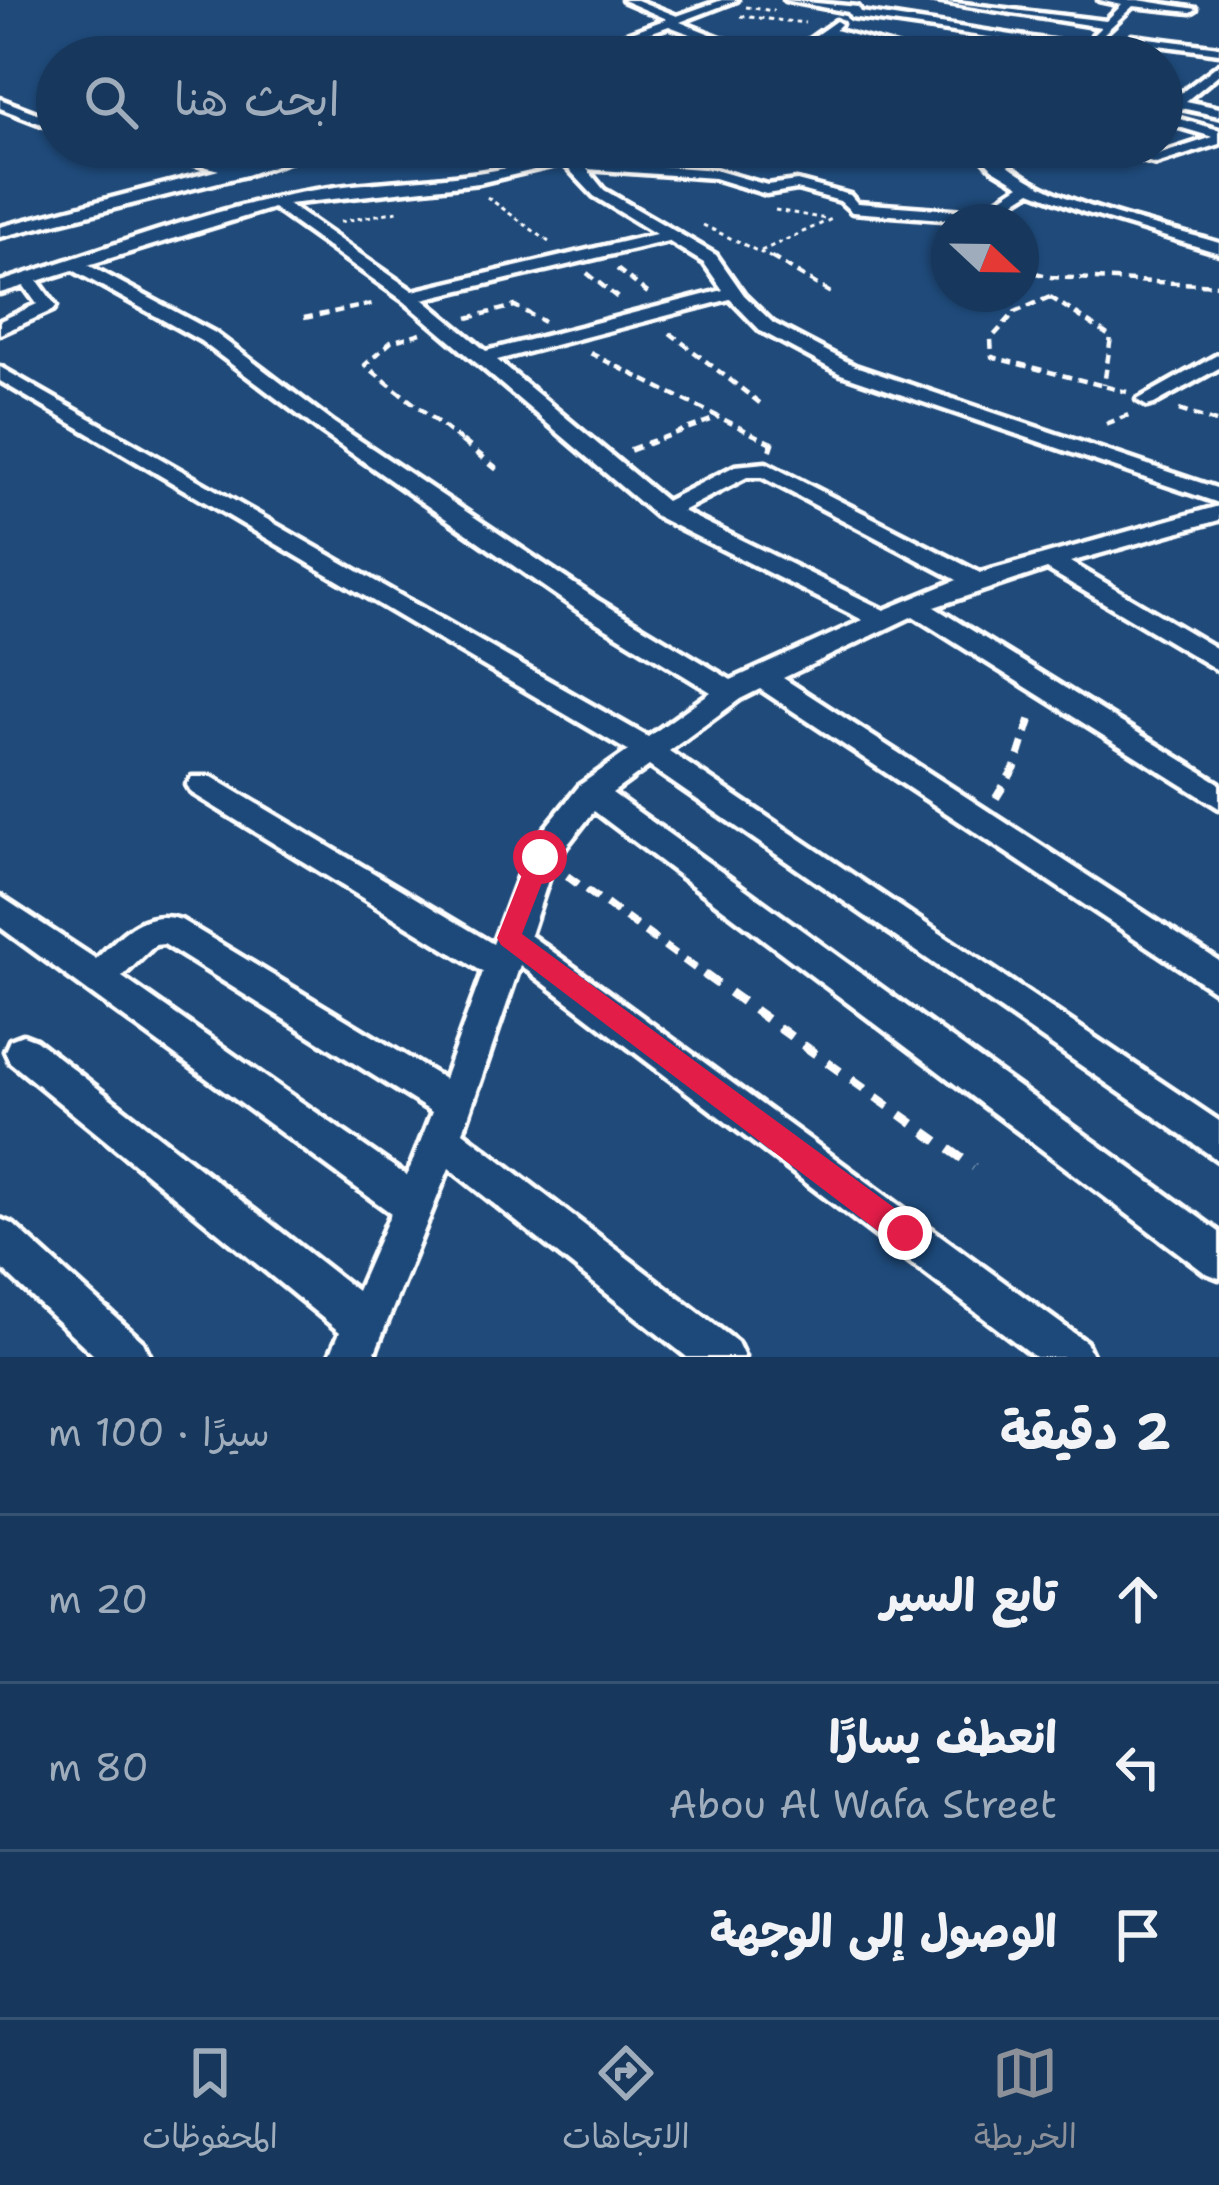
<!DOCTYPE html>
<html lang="ar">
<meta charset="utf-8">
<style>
body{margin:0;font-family:"Shantell Sans","Playpen Sans Arabic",sans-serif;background:#244365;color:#f1f3f6;direction:rtl}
.compass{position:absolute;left:931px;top:204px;width:108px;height:108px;border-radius:50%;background:#17385c;box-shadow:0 3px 9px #0004;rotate:112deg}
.stop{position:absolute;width:36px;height:36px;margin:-27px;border:9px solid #e11d48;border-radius:50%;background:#fff}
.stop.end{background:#e11d48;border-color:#fff;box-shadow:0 3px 12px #0008}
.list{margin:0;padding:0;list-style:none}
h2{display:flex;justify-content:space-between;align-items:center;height:156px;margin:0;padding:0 48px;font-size:51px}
h2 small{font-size:39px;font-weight:400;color:#9eacbb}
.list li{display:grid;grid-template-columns:78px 1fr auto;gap:36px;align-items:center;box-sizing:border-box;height:168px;padding:0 48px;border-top:3px solid #365272}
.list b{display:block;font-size:45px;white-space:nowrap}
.list p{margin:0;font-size:39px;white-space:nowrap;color:#9eacbb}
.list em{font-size:39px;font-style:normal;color:#9eacbb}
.icon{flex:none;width:66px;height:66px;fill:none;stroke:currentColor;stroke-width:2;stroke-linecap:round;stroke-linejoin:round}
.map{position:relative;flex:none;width:1219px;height:1357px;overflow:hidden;direction:ltr}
.search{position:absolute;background:#17385c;box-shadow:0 3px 9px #0004;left:36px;right:36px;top:36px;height:132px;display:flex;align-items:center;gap:30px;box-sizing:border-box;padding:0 42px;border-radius:66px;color:#9eacbb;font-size:45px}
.sheet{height:660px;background:#17385c}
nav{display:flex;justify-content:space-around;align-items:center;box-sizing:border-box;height:168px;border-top:3px solid #365272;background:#17385c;font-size:33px;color:#9eacbb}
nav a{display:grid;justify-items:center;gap:6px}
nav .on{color:#8c9099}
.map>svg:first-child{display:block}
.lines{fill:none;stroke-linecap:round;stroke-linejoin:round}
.street-casing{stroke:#fff;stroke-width:9}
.path-far4{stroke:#fff;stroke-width:3;stroke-dasharray:4.5 4.5;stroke-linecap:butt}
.path-far3{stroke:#fff;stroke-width:4.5;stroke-dasharray:9 6;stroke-linecap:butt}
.path-far2{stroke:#fff;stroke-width:6;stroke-dasharray:10 8;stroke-linecap:butt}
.path-far1{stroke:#fff;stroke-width:8;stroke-dasharray:14 10;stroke-linecap:butt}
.path{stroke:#fff;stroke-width:9;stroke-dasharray:16 14;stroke-linecap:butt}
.street{fill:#1f4a7a;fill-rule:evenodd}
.route{fill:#e11d48}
</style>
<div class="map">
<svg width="1219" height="1357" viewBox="0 0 1219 1357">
<rect width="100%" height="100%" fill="#1f4a7a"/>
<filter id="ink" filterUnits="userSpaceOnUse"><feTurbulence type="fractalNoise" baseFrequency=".00833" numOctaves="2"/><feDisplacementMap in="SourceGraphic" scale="24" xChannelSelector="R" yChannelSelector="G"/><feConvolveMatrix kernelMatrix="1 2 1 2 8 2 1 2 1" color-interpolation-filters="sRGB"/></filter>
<g filter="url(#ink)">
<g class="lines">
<g class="street-casing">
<g id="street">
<polygon points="623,0 637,0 677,16 722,0 737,0 680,22 768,57 751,57 669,26 582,57 565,57 667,19"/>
<polygon points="785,0 858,7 861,12 1156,57 1126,57 851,17 848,12"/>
<polygon points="930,0 1106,21 1122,5 1099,0 1138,0 1196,9 1191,12 1133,6 1099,38 1093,35 1101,27"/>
<polygon points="836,21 841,24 835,30 932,57 909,57 827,36 798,57 785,57"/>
<polygon points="1132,36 1219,47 1219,53 1128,41"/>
<polygon points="1219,64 1219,74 1186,101 1219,108 1219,116 1162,104 1162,96 1173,99"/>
<polygon points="0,99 57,121 57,130 0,108"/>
<polygon points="1162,114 1219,130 1219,144 1156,164 1096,147 1120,147 1155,156 1213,137 1162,122"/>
<polygon points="129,147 189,151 235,165 306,147 329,147 246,175 0,237 0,227 219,170"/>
<path d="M575,147H594L574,158L578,160L715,170L767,185L797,181L850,195L857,203L979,212L1020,185L992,168L973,147H988C1045,206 1143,220 1219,243V253L1084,212L1031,191L982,222L852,212L840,201L797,189L766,194L714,178L587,169L604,190L716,255L744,295L773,323L855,366L1219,489V503L841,374L761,331L730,299L497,360L666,501L735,466L766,463L980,573L1219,506V520L1070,562L1219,650V671L1047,569L934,607L1219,783V808L913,616L783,678L1219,961V994L760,689L740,699L669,751L1219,1121V1161L649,766L612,793L1219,1232V1278L1204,1272L594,811L554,862L530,935L1086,1342L1093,1357H1035L520,965L463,1132L737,1342L744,1357H687L449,1168L373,1357H329L340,1332L10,1062L5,1051L10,1040L23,1035L36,1040L357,1291L391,1213L0,927V896L96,959C121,935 143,908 181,920L444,1079L483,972L192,793L187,785L192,777H212L493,944L529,848L580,785L628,751L0,381V367L648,737L711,692L580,612L320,431L201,341L73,270L38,281L56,306L53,310L0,334V321L37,304L24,286L0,293V282C97,252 193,214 293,194C388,175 485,186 575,147ZM563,163L594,196L656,234L413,291L288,204L479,183ZM273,208L404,301L656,516L863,620L731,680L598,600L334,423L215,333L88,265ZM668,241L704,263L723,290L486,351L423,299ZM747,477H762L957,580L884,610L682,511ZM164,944L432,1112L407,1176L122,977L155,945Z"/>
<polygon points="1219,354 1219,368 1154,404 1147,406 1137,400"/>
<polygon points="0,1219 14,1225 143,1342 150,1357 96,1357 0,1267"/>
</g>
</g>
<g class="path-far4">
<polyline points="746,7 774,11"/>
<polyline points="741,16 805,23"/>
<polyline points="836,147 919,163 964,162"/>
<polyline points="810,168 825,147"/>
<polyline points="487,197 549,242"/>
<polyline points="775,210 827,219"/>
<polyline points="340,222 398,211"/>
<polyline points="703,225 776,260"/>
<polyline points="946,235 933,245 949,252"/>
<polyline points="761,251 834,218"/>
</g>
<g class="path-far3">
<polyline points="771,257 834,295"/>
<polyline points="617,269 649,294"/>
<polyline points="1021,269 1051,277 1219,285"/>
<polyline points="587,273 619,299"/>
<polyline points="1050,297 1015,312 991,339 992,357 1127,392"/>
<polyline points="1050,297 1111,337 1104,385"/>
<polyline points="304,318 377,303"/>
<polyline points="468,318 515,306 544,322"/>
<polyline points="421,333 391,342 365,365 465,444"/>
<polyline points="670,333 761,404"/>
<polyline points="590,353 773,444"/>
<polyline points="1179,410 1219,423"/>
<polyline points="1106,424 1131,414"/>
<polyline points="646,444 719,417"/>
</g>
<g class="path-far2">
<polyline points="462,441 497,469"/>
<polyline points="630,450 654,441"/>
<polyline points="770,450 773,441"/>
</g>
<g class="path-far1">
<polyline points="996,798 1015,767 1033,711"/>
<polyline points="567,876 709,978"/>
</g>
<polyline class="path" points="705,975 974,1167"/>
<use href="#street" class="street"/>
</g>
</g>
<polygon class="route" points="540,848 552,857 522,934 915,1223 919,1233 915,1243 905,1248 894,1243 501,945 497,938 529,857"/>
</svg>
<svg class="compass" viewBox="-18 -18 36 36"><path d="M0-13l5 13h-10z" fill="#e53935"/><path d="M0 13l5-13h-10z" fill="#9eacbb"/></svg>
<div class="stop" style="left:540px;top:857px"></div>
<div class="stop end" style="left:905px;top:1233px"></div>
<div class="search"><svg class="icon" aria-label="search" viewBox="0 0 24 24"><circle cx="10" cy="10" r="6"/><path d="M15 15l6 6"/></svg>ابحث هنا</div>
</div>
<section class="sheet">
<h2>2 دقيقة<small>سيرًا · 100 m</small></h2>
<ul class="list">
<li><svg class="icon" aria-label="ahead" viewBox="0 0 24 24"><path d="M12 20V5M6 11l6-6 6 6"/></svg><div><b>تابع السير</b></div><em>20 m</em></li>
<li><svg class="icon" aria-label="left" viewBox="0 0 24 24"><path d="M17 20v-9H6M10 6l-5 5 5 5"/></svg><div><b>انعطف يسارًا</b><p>Abou Al Wafa Street</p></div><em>80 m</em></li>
<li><svg class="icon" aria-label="arrive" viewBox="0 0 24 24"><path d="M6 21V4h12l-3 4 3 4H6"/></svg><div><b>الوصول إلى الوجهة</b></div></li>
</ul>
</section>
<nav>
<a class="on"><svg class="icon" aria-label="map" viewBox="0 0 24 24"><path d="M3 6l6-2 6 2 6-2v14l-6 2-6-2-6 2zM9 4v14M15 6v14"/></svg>الخريطة</a>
<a><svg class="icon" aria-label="directions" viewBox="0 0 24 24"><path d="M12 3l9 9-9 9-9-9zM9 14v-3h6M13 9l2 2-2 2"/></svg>الاتجاهات</a>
<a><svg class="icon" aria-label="saved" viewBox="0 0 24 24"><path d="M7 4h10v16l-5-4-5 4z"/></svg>المحفوظات</a>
</nav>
